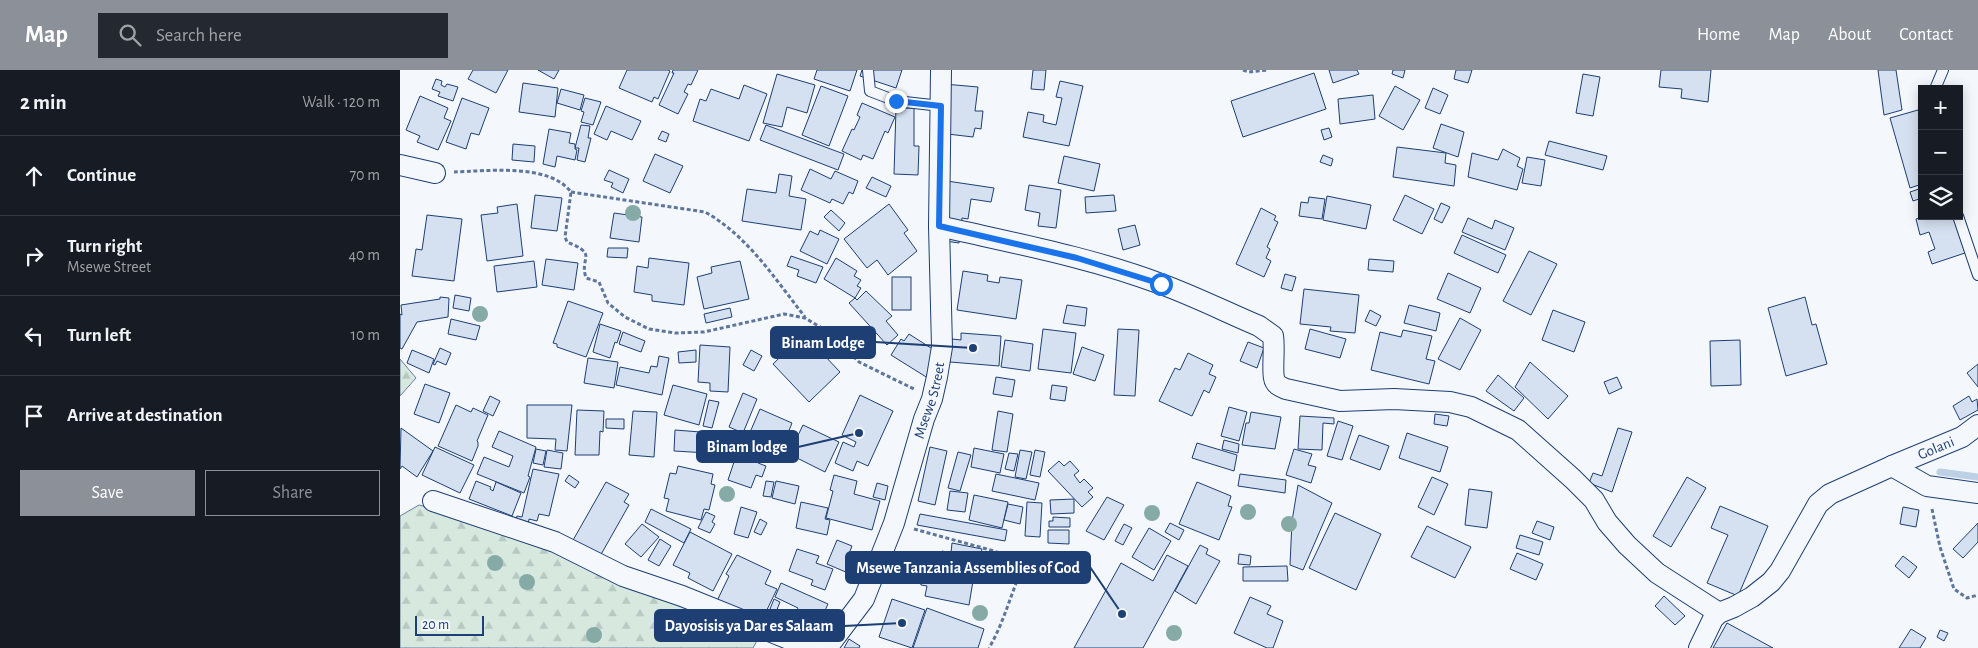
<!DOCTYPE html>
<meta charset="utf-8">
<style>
body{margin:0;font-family:"Alegreya Sans",sans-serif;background:#242831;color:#f1f3f6}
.controls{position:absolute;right:15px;top:15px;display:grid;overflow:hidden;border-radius:0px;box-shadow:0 2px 12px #0003}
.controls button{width:45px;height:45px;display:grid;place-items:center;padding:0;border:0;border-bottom:1px solid #363941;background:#171b24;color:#f1f3f6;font:25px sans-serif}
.scale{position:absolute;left:15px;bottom:12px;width:69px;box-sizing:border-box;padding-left:5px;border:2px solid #1d3f73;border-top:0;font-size:14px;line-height:18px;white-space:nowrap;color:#1d3f73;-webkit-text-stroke:4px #f4f7fb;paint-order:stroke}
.stop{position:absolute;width:15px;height:15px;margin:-11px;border:4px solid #1a73e8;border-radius:50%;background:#fff}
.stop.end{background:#1a73e8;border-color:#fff;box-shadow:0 1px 5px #0008}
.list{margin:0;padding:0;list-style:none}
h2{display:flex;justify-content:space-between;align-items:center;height:65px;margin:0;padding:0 20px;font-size:21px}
h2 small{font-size:16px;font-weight:400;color:#9ea1a6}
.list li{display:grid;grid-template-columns:32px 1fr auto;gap:15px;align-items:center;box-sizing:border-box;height:80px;padding:0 20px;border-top:1px solid #363941}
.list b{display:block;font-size:19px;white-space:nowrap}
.list p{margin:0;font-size:16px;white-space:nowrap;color:#9ea1a6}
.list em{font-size:16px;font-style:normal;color:#9ea1a6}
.actions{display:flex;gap:10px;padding:15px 20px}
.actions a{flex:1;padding:11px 0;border:1px solid #8c9099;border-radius:0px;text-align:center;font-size:18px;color:#8c9099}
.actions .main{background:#8c9099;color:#fff}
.icon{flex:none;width:28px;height:28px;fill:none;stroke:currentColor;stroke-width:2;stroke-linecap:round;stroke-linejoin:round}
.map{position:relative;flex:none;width:1578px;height:578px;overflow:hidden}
header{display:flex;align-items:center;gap:30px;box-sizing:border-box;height:70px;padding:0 25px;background:#8c9099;color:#fff}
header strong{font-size:24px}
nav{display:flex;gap:28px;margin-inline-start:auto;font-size:18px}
.search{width:350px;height:45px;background:#242831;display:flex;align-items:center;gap:12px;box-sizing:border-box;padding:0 18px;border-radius:0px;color:#9ea1a6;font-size:19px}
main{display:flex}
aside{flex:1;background:#171b24}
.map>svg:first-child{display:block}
.forest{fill:url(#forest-firs);stroke:#687fa3}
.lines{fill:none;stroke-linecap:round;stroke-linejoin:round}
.stream{stroke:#bed0e5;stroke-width:7}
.building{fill:#d5e0f0;stroke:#1d3f73}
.service-casing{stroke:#1d3f73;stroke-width:12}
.minor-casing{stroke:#1d3f73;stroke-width:22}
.path{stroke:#5e769c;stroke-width:3;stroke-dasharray:4 2.5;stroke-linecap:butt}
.service{stroke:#f4f7fb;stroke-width:10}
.minor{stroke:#f4f7fb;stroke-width:20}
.tree{fill:#86aba6}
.route{stroke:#1a73e8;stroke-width:6}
.labels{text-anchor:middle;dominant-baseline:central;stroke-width:4;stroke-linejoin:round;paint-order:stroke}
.street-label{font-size:15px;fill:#1d3f73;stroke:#f4f7fb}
.leader{fill:none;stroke:#1d3f73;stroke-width:2}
.callout-dot{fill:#1d3f73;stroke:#f4f7fb;stroke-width:2}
.callout{fill:#1d3f73;stroke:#1d3f73;stroke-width:2}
.callout-label{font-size:16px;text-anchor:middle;font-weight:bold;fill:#fff}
</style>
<header>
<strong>Map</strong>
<div class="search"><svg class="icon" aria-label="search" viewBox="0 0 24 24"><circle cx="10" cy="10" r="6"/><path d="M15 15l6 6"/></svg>Search here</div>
<nav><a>Home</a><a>Map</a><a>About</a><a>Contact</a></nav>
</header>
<main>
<aside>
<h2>2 min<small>Walk · 120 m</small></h2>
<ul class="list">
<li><svg class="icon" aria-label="ahead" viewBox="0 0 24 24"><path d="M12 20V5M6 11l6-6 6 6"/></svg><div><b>Continue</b></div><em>70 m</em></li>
<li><svg class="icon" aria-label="right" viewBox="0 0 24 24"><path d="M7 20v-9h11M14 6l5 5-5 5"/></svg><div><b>Turn right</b><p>Msewe Street</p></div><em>40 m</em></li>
<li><svg class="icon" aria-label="left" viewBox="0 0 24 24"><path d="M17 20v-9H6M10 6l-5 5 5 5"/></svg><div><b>Turn left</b></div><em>10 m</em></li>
<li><svg class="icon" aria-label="arrive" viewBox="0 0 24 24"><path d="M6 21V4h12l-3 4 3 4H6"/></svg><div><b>Arrive at destination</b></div></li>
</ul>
<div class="actions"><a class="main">Save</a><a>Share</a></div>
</aside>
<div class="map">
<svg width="1578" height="578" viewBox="0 0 1578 578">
<defs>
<pattern id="forest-firs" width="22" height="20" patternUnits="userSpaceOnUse" patternTransform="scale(1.25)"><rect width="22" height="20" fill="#d7e8df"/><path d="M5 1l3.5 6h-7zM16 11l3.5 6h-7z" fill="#b8c8c3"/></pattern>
</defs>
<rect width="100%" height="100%" fill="#f4f7fb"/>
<g class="forest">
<polygon points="0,289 16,308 0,326"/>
<polygon points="19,435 91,453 360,565 353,578 0,578 0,446"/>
</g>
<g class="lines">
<polyline class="stream" points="1540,402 1578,407"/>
</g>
<g class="building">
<polygon points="73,0 108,0 96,23 68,9"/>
<polygon points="138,0 159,0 154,9"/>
<polygon points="227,0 268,0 270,1 258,29 254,27 252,32 219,18"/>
<polygon points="273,0 298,0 291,15 288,14 284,22 288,24 278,44 259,35 274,3 272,3"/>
<polygon points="417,0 457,0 450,21 414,9"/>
<polygon points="462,0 502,0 496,18 460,6"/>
<polygon points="633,0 646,0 644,20 631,19"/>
<polygon points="929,0 957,0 959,4 933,13"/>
<polygon points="993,0 1005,0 1003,8 992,4"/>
<polygon points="1056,0 1072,0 1068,13 1054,9"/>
<polygon points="1261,0 1311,0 1308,32 1281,28 1282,19 1259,17"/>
<polygon points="1478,0 1496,0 1502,40 1484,45"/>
<polygon points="914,3 926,39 843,67 831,31"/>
<polygon points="377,4 415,15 407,43 387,37 382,57 363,53"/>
<polygon points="1183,4 1200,7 1193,46 1176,43"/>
<polygon points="36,9 42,11 41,15 45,17 47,14 58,17 53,31 38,26 40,22 32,19"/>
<polygon points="660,11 683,16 669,76 623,67 628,42 644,45 643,52 656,55 662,28 656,27"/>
<polygon points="123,13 158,18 155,47 119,42"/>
<polygon points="544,14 578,17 575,41 583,41 581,59 575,58 573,67 539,63"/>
<polygon points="344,15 367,24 349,71 293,51 300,29 306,31 311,19 339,29"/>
<polygon points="421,16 448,26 429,76 402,65"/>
<polygon points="995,16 1020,30 1003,60 979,46"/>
<polygon points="1033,18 1048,25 1040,44 1025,38"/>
<polygon points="161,19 184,25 180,40 157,33"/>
<polygon points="973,25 975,49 940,54 938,29"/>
<polygon points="20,26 48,38 44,48 51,51 38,80 17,72 20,66 6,60"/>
<polygon points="62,28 89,38 79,65 71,63 66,79 46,72"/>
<polygon points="185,28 201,32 193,55 181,52 184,42 181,41"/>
<polygon points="462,33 495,47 488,63 485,61 473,89 463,85 461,90 442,81 452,59 454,60 460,47 457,45"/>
<polygon points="206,36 241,51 232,70 211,61 207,70 194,64"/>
<polygon points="496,38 514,38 514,76 519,76 518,105 494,104"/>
<polygon points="1518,40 1522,51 1522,114 1510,118 1490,48"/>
<polygon points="1041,54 1064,62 1058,87 1033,78"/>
<polygon points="181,55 190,56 188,68 191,68 185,92 177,90 179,78 175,78"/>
<polygon points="366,55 444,84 438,100 360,70"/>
<polygon points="929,58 932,67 924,70 921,60"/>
<polygon points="149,59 171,63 169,73 175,74 175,79 177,80 175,90 157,86 155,97 143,94"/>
<polygon points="262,61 269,64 266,72 258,69"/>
<polygon points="1149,71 1207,86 1203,100 1145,85"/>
<polygon points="113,74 135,76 134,92 112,90"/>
<polygon points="997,77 1046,83 1045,93 1056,95 1054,116 993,107"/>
<polygon points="1103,79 1120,88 1117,96 1123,99 1117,120 1068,107 1072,83 1098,90"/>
<polygon points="255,84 283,96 270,123 243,111"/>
<polygon points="923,85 933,89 931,96 920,92"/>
<polygon points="664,86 700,94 694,121 658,113"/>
<polygon points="1127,87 1145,90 1141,116 1122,113"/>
<polygon points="410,99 431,109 435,101 458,111 453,124 449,122 443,134 432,129 430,133 401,120"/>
<polygon points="209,100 229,109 223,123 211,117 213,113 204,110"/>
<polygon points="379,104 392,106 389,126 406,129 401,160 342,151 347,119 376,123"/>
<polygon points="472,107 491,116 486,127 466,118"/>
<polygon points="547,111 594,118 591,132 571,129 568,149 562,148 559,173 538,170"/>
<polygon points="629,115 661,120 656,158 638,156 640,143 625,140"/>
<polygon points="1522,118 1522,137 1519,129 1513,131 1510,122"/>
<polygon points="135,125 162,128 157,161 131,158"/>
<polygon points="714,125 716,141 686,143 685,127"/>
<polygon points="1005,125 1034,139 1022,164 993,150"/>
<polygon points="927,126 971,135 966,159 923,150"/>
<polygon points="909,127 925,129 922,149 899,146 901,132 908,133"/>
<polygon points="1041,133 1050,137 1042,153 1034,149"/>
<polygon points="117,134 123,186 87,191 81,145 98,143 97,137"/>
<polygon points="489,134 508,160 504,163 517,181 488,205 477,190 467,198 444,169"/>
<polygon points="861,138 876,146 874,150 878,152 867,177 870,179 866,188 871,191 864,207 836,194"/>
<polygon points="431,140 445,153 439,161 424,147"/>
<polygon points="214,143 242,147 239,172 210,168"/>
<polygon points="27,145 62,149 54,211 12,206 16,179 22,180"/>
<polygon points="1523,146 1553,146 1565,183 1532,194 1528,182 1535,179 1529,162 1520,165 1516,149"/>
<polygon points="1068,148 1092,159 1095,150 1114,158 1105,180 1062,162"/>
<polygon points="735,155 740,175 723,180 718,159"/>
<polygon points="420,160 439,169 427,194 400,181 410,161 418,165"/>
<polygon points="1062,165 1106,185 1098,203 1054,183"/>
<polygon points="208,178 228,178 227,188 207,187"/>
<polygon points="1129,181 1157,194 1131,245 1103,231"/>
<polygon points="391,186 423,197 416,213 397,206 399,200 387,196"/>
<polygon points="249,188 289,193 284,235 252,231 252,225 234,222 237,196 248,198"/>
<polygon points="436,188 457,201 454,206 461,210 457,216 461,218 455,228 424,209"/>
<polygon points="146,189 178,193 174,220 142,215"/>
<polygon points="969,189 994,191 993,202 968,200"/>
<polygon points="134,191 137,217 97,222 94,196"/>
<polygon points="340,191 349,229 304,239 297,207 312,203 311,197"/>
<polygon points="563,201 588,205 587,211 599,213 600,207 622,210 616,249 557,240"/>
<polygon points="1048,203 1081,218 1070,243 1037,229"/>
<polygon points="885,204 896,207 892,221 881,218"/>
<rect x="492" y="207" width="19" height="33"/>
<polygon points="904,219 959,225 955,263 930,261 931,257 900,254"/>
<polygon points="466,221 492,246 486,251 498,265 487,275 449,233 455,228 457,230"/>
<polygon points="55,225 71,228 69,241 53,238"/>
<polygon points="40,227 49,228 48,247 17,252 2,279 0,278 0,244 2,245 1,235 40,229"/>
<polygon points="1405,227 1412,255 1416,254 1427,294 1386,306 1368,238"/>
<polygon points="168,231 203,243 186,287 157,277 157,274 153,273"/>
<polygon points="667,235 687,238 685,256 663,253"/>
<polygon points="1009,235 1040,243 1036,261 1004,253"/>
<polygon points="330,238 332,247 306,253 304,244"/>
<polygon points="970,240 981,246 976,256 965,251"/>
<polygon points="1153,240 1185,252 1174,282 1142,270"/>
<polygon points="1060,248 1081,260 1060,300 1038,289"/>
<polygon points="51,249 80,256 76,270 48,264"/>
<polygon points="200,254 221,261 217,273 215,272 210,288 193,282"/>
<polygon points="643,259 676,263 671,303 638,299"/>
<polygon points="718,259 739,260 735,326 714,325"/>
<polygon points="910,259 946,269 940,288 905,279"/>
<polygon points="1003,260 1032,266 1026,289 1035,291 1029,314 971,300 980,262 1001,267"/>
<polygon points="223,262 245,271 241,282 219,274"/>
<polygon points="561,263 601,266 599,296 550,292 552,269 561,270"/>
<polygon points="404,264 440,302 409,332 373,294"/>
<polygon points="509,264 545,287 531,310 491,285 501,269 504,271"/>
<polygon points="605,270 633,274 630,301 601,297"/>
<polygon points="1340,270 1341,315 1311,316 1310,271"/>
<polygon points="848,272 864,278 857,298 840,291"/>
<polygon points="300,275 330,277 328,322 310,321 310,313 298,312"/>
<polygon points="682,277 704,285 695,311 673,304"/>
<polygon points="40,278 51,283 46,295 37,291 35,295 33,294"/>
<polygon points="12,280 34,289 29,303 7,293"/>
<polygon points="296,280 296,292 279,293 278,282"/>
<polygon points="351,280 362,286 354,301 343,295"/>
<polygon points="788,283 813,295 809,304 816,307 809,323 804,320 792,346 759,331 775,298 780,300"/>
<polygon points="259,286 269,288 262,325 216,315 220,297 249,303 251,296 257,297"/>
<polygon points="188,288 218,292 214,318 184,313"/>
<polygon points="1130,292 1168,326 1148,349 1115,317"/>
<polygon points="1578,294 1578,317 1567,303"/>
<polygon points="1098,305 1124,328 1114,341 1086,321"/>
<polygon points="596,307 615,310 612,327 593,324"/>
<polygon points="1217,307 1222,318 1209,324 1204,312"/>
<polygon points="25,314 50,323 39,353 14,344"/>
<polygon points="273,315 307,324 299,355 264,345"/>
<polygon points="652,315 667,317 665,331 650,329"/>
<polygon points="343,323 357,329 343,363 329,357"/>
<polygon points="460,325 493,341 468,396 457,391 453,401 435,393 443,372 454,377 456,372 442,365"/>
<polygon points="90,326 100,331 93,346 83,341"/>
<polygon points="1569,326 1572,332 1577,329 1578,340 1560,350 1553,336"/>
<polygon points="309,330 319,332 312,358 303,356"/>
<polygon points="56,335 71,342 73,338 88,345 77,371 78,372 78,376 72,391 38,376"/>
<polygon points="127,335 172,335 167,381 155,380 156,369 127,368"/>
<polygon points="829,337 847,342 839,371 821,366"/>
<polygon points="360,339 392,353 386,368 390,370 384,383 348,367"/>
<polygon points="177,340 204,341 203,362 200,361 199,385 175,385"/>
<polygon points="233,341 257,342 254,387 229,385"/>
<polygon points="598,341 613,344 607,382 592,380"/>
<polygon points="851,342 881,347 875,379 842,375 846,353 849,353"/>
<polygon points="1035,344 1049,346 1047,356 1034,354"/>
<polygon points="900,346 934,348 934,354 923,353 922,380 898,379"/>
<polygon points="206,349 224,349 224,359 206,358"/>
<polygon points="938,351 953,356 942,390 927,386"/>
<polygon points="403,355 439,372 425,402 389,384"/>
<polygon points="1,358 33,381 17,407 2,396 0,399"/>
<polygon points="1218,358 1232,362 1212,422 1189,413 1193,403 1202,406"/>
<polygon points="275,360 326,364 325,384 274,381"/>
<polygon points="99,361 136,377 128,406 130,407 124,423 77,404 84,387 109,397 113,386 92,377"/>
<polygon points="1007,363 1048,377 1040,402 999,388"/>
<polygon points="959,365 989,376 980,400 950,389"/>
<polygon points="824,370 839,374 838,383 822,379"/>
<polygon points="797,373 837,385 834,401 792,388"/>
<polygon points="35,377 74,395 60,423 22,405"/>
<polygon points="339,377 361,384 358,393 366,396 362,407 356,405 351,418 328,410"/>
<polygon points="530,377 547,381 535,435 518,431"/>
<polygon points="574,378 604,384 600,403 571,397"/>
<polygon points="136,379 146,381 143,395 133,393"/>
<polygon points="894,379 912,384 908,395 916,397 911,413 886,405"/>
<polygon points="147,380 163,383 161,399 144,397"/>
<polygon points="620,380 632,382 626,409 615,407"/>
<polygon points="635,380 645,382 640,407 630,405"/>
<polygon points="558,382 571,385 560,421 548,418"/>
<polygon points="609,383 618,384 614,401 605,399"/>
<polygon points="659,391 664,396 670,391 679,401 674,405 680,413 684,409 693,418 688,422 693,427 682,437 648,401"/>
<polygon points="278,396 313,404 311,414 315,415 309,440 304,439 301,450 266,441 269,429 264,428 270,403 276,404"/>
<polygon points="133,399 159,404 149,446 139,444 137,451 129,449 127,461 114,458 117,446 122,447"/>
<polygon points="596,404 639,413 635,430 592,421"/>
<polygon points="840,404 886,410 885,423 838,416"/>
<polygon points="169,405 179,412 175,418 165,411"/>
<polygon points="434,405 457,411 454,424 480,431 472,460 426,448 433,421 430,420"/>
<polygon points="1032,407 1048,414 1034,445 1018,437"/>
<polygon points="1287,407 1306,418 1271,477 1253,466"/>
<polygon points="76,411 91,417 90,419 93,421 96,412 121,423 112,446 69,429"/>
<polygon points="366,411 374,412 371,427 363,426"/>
<polygon points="376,411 399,416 395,434 372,428"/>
<polygon points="206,412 229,424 224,432 229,435 199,488 172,472"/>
<polygon points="797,412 831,426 828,436 832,437 819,470 779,454"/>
<polygon points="477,413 488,416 485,430 473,427"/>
<polygon points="898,415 932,433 903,500 890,495 892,451"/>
<polygon points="1069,419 1092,422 1087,458 1065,455"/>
<polygon points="550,421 568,423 565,442 547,440"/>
<polygon points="574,425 608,432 602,458 569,450"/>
<polygon points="707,427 724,435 704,470 686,461"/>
<polygon points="674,429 674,443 651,444 650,430"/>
<polygon points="401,432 428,438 425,449 430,450 427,465 396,458"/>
<polygon points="627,432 642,433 640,467 625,466"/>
<polygon points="608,434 623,437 620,454 604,450"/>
<polygon points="1320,436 1368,456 1338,526 1307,513 1328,465 1311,458"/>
<polygon points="341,437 357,442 348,468 334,464"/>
<polygon points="1503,437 1519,440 1516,457 1500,454"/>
<polygon points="251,439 291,459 284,473 245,452"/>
<polygon points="306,442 315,446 312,452 315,454 310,463 298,458"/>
<polygon points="935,443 981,464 956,520 909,498"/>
<polygon points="520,444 607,460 605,471 517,455"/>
<polygon points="653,447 670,448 670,457 649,457 649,451 653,451"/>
<polygon points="360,449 367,453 361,465 354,462"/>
<polygon points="1137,451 1154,457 1150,470 1132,463"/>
<polygon points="770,453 784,460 779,470 765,462"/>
<polygon points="1578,453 1578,472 1563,488 1553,479"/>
<polygon points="242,454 259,467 241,487 225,474"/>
<polygon points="724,454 732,458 723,475 715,471"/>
<polygon points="1027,456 1071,477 1055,508 1011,487"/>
<polygon points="749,458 771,471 754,500 732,487"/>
<polygon points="648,460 669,460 669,474 648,473"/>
<polygon points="290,462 332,484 313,521 288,508 290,503 273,495"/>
<polygon points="1120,465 1143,472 1139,485 1116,478"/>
<polygon points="260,469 271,476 259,496 248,490"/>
<polygon points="437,470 452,476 447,489 452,491 448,503 427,494"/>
<polygon points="552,473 582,479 577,502 563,499 561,509 573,511 569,535 525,526 527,516 521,515 516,502 520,485 538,489 538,484 542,485 542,481 551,483"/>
<polygon points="800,475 808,479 806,484 820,491 796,534 775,521"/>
<polygon points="397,479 419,486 416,493 433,499 425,520 411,515 413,510 389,501"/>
<polygon points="1117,483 1143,494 1136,510 1110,499"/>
<polygon points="839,484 851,486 850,495 838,494"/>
<polygon points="337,485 371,501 365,514 377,519 362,550 316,533 329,506 326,504"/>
<polygon points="767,485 788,496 743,578 674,578 721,493 753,511"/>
<polygon points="1503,486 1517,497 1509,508 1495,496"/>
<polygon points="887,496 888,511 843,511 843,497"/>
<polygon points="381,513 428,534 414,564 391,553 398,538 375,527"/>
<polygon points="1264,526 1285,546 1275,555 1255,536"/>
<polygon points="850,527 871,536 867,544 883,551 873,578 867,578 834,563"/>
<polygon points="374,529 380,532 376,542 370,539"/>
<polygon points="492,529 525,540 512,578 479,567"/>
<polygon points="527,538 584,559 578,578 513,578"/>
<polygon points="1327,553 1373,578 1313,578"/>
<polygon points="1511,559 1526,568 1520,578 1499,578"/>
<polygon points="1540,560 1548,563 1544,571 1537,567"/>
<polygon points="449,569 460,576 459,578 444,578"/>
</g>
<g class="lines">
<g class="service-casing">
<g id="service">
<polyline points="468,0 470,21 496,31 541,36"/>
<polyline points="1535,19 1543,0"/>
<polyline points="1558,146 1578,205"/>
</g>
</g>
<g class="minor-casing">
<g id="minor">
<polyline points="0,95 35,103"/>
<path d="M539,156C613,173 689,187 761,214C794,226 826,242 859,256L873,266C875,279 872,298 874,308C875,315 881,317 886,319L940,331L994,329L1050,332L1071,337L1118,360L1173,409L1194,430L1207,452L1227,475L1257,503L1319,543"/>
<polyline points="1492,396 1527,416 1578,423"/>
<polyline points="33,431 155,472 223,506 282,526 411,578"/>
<path id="s1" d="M427,578L464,529L494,453L524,349L532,329L537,307L542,277L539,156L541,0"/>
<path id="s2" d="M1299,578L1313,549L1319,543L1334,537L1352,527L1371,512L1380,501L1418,434L1430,424L1492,396L1562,367L1578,355"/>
</g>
</g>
<g class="path">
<polyline points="843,0 849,2 868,0"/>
<path d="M54,102C87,101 149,93 171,122L165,167L167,172C199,185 179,186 186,208L199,212L208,233L225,247L249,259L275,263L304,262L384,244L405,248L430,263L459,292L514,319"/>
<path d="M171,122L305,142C348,166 375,209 405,247"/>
<polyline points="1532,439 1540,477 1554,519 1567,528 1578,525"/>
<path d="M514,459L594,481L625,493C611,521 605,551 589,578"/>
</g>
<use href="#service" class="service"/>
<use href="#minor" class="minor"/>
</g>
<g class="tree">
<circle cx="233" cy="143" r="8"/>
<circle cx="80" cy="244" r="8"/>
<circle cx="327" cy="424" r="8"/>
<circle cx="848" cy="442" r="8"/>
<circle cx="752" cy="443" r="8"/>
<circle cx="889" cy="454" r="8"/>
<circle cx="95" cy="493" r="8"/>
<circle cx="127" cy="512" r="8"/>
<circle cx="580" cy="543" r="8"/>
<circle cx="774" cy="563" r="8"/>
<circle cx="194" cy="565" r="8"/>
</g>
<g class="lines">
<polyline class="route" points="496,31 541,36 539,156 677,188 761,214"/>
</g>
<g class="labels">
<g class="street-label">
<text stroke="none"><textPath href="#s1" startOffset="271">Msewe Street</textPath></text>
<text stroke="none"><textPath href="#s2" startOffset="324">Golani</textPath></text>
</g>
</g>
<path class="leader" d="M573 278L475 272M459 363L398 377M722 544L690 497M502 553L444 556"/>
<g class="callout-dot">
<circle cx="573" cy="278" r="5"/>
<circle cx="459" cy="363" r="5"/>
<circle cx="722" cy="544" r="5"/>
<circle cx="502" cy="553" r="5"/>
</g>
<g class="callout">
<rect x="371" y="257" width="104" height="31" rx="5"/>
<rect x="297" y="361" width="101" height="31" rx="5"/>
<rect x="446" y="482" width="244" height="31" rx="5"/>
<rect x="255" y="540" width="189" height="31" rx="5"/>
</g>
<g class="callout-label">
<text x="423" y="278">Binam Lodge</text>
<text x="347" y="382">Binam lodge</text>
<text x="568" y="503">Msewe Tanzania Assemblies of God</text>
<text x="349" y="561">Dayosisis ya Dar es Salaam</text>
</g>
</svg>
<div class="controls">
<button>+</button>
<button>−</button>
<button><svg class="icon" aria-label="layers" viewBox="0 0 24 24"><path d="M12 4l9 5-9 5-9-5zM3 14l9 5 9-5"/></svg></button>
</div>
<div class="scale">20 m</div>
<div class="stop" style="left:761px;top:214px"></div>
<div class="stop end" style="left:496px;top:31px"></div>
</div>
</main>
